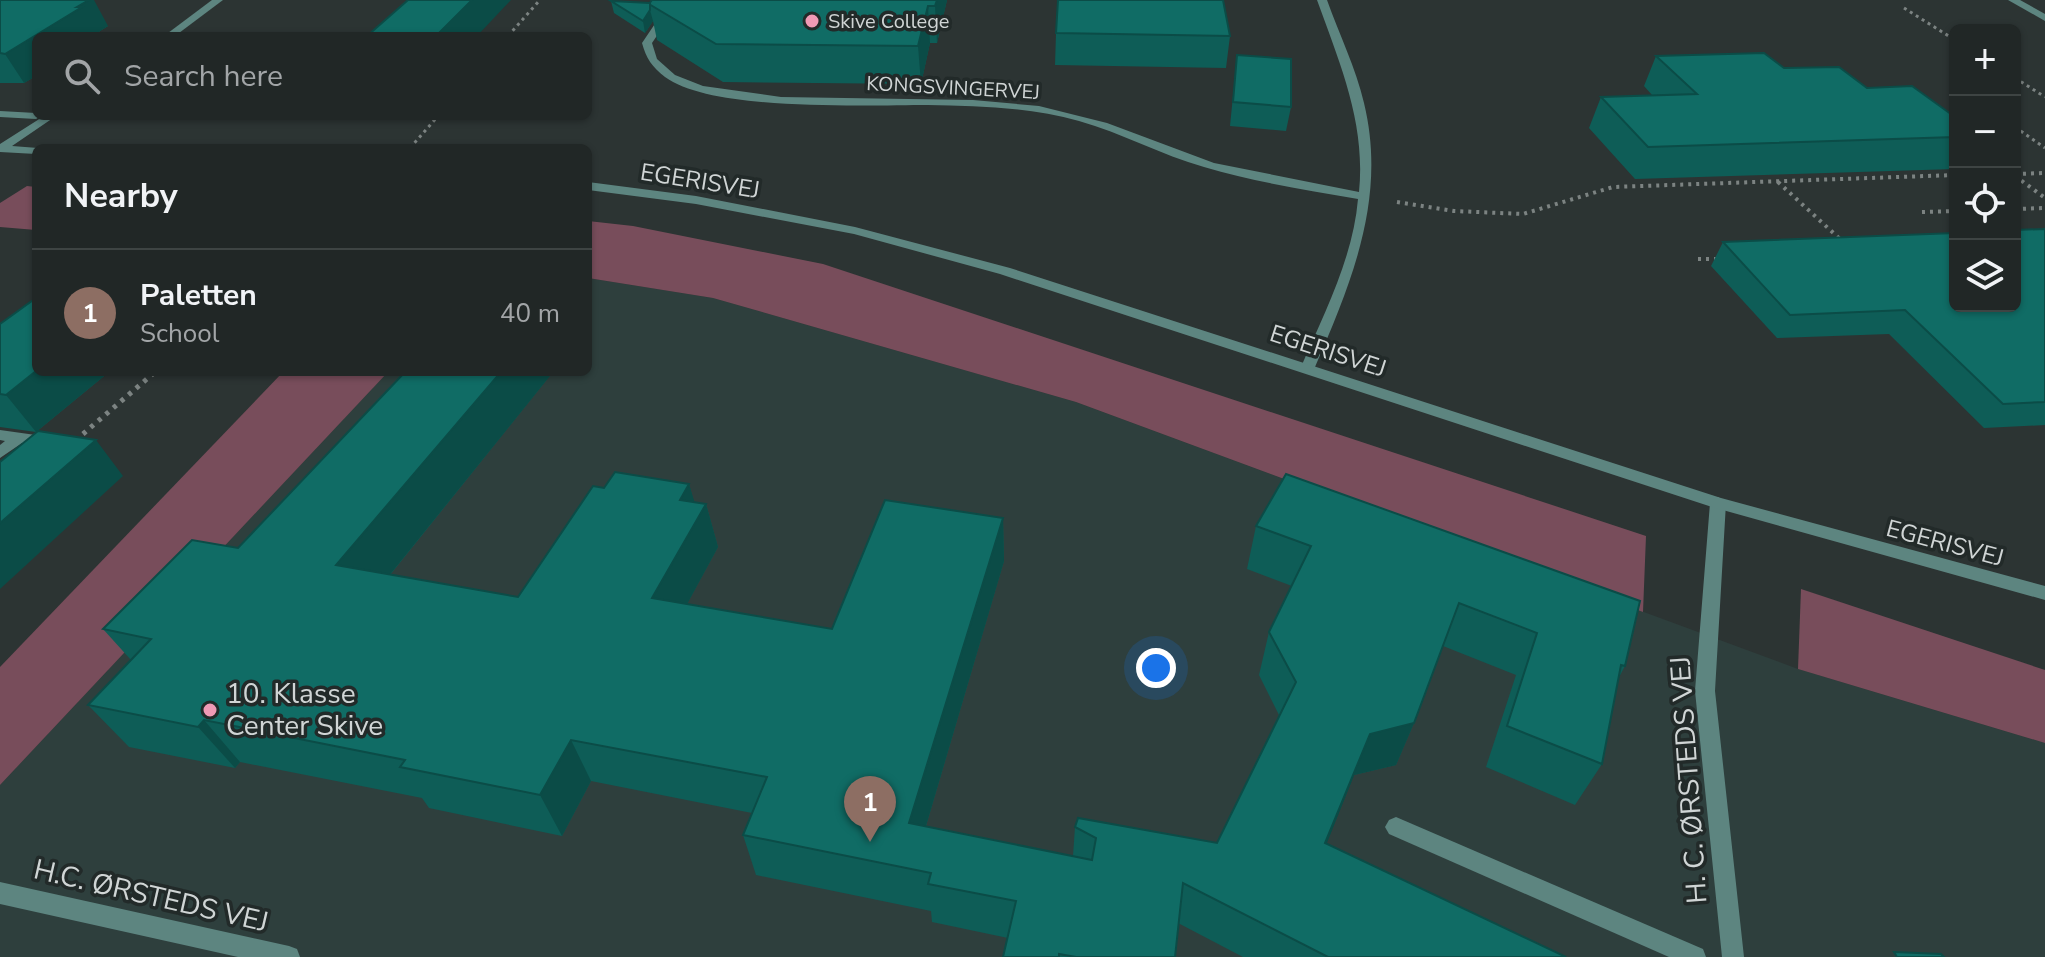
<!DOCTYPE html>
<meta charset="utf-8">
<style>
body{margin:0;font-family:"Nunito Sans",sans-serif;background:#2d3332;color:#f1f3f6}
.controls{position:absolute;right:24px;top:24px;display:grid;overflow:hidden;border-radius:12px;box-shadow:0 2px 6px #0004}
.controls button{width:72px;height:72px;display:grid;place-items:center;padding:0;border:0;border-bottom:2px solid #3e4443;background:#212726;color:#f1f3f6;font:40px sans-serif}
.you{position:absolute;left:1156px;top:668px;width:28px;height:28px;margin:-20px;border:6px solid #fff;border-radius:50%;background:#1a73e8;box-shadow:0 0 0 12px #1a73e833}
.badge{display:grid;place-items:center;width:52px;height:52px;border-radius:50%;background:#bca0f2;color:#fff;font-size:26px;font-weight:700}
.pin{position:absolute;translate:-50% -66px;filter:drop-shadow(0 2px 4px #0008)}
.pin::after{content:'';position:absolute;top:42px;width:28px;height:24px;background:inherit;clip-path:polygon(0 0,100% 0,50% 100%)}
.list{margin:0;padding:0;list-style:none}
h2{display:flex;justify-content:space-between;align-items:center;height:104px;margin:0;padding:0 32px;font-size:34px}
h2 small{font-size:26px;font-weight:400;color:#a2a5a7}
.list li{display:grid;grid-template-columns:52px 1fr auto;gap:24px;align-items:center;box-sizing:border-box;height:128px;padding:0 32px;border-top:2px solid #3e4443}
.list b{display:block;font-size:30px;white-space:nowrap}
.list p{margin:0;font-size:26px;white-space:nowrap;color:#a2a5a7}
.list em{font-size:26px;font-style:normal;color:#a2a5a7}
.icon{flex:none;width:44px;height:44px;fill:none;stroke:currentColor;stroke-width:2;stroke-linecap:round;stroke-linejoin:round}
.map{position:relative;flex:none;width:2045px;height:957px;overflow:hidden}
.search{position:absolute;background:#212726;box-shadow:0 2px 6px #0004;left:32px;top:32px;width:560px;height:88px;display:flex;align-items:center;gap:20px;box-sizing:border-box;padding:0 28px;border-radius:12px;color:#a2a5a7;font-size:30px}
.panel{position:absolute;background:#212726;box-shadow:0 2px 6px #0004;left:32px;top:144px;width:560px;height:232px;border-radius:12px}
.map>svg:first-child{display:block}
.built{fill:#2e3f3d}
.green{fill:#784d5b}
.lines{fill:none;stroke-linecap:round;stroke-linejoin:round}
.path-far2{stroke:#7c8382;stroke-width:3;stroke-dasharray:3 4;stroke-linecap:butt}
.path-far1{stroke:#7c8382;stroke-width:4;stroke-dasharray:3 5;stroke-linecap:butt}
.path{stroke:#7c8382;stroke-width:5;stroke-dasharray:4 6;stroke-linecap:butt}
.service{fill:#5d8580;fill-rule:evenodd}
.minor{fill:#5d8580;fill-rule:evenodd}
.tertiary{fill:#5d8580;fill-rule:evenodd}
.wall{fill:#0e5d57}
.shaded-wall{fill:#0b4c47}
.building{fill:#106c65;stroke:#0b4c47;stroke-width:2}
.poi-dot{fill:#f09ab5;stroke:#222a29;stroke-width:3}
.labels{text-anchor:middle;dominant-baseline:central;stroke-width:7;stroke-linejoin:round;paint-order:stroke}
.far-poi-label{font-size:20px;fill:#d0d5d5;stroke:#222a29;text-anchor:start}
.far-street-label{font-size:20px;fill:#d0d5d5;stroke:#222a29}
.street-label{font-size:24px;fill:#d0d5d5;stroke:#222a29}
.near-poi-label{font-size:28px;fill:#d0d5d5;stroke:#222a29;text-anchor:start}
.near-street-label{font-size:28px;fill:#d0d5d5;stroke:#222a29}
</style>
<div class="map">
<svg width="2045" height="957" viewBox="0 0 2045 957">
<rect width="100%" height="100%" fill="#2c3433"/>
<polygon class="built" points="588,278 713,298 1076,402 1798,669 2045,743 2045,957 0,957 0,785 388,372 588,372"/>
<g class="green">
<polygon points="27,186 36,187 36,230 0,227 0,203"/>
<polygon points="588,221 633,226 823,264 1646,536 1643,612 1076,402 713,298 588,278"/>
<polygon points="283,372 388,372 0,785 0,667"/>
<polygon points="1801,589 2045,670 2045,743 1798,669"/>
</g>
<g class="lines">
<g class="path-far2">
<polyline points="1904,8 1955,40"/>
<polyline points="508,36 540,0"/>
<polyline points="2015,78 2045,97"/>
<polyline points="2015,127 2045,148"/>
<polyline points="410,148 438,116"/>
</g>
<g class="path-far1">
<polyline points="2015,174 2045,173"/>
<polyline points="2015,176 2045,198"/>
<polyline points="1778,182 1841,240"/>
<polyline points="1397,202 1454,211 1523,214 1613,187 1955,175"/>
<polyline points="2015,209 2045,208"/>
<polyline points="1922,212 1955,211"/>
<polyline points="1698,259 1718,259"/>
</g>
<polyline class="path" points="83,434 155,372"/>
<g class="service">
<polygon points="0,111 36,113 36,116 41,116 36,119 0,117"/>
<polygon points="0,430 50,437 58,442 50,447 22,443 0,458 0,445 5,441 0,440"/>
<polygon points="1396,817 1703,949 1706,957 1669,957 1389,834 1385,827 1389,820"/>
</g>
<g class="minor">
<path d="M671,0H681L652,43L657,59L675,75L703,86L781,97L973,100L1039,106L1107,123L1214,163L1359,192C1366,123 1340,64 1317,0H1327C1339,34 1356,68 1364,103C1387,198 1352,281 1315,367L1308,371L1301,367C1324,314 1353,258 1358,199C1307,190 1254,182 1204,167C1161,155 1122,133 1079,121C1030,107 978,106 928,105C868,105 712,112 665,77C652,67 646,58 642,43Z"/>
<polygon points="2008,0 2020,0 2045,14 2045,21"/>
<polygon points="1718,497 1726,503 1715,691 1744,957 1722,957 1695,691 1710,503"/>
<polygon points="0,882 289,946 297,949 300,957 238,957 0,904"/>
</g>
<g class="tertiary">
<polygon points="212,0 223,0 175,36 164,36"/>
<polygon points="44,116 56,116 12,146 38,148 36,154 0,152 0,144"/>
<polygon points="588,182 696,196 855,227 1010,268 1721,498 2045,586 2045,600 1712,507 1000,274 854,234 696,204 588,190"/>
</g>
</g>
<g class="wall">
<polygon points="0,0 108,26 97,33 36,36 36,76 24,83 0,83"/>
<polygon points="947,0 937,43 930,43 921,84 723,82 657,40 653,21 645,33 614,13 611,1 650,3"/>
<polygon points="1056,33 1230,36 1226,68 1055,65"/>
<polygon points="1237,55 1291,107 1286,131 1230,126"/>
<polygon points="1656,56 1784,68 1867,88 1955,117 1955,169 1635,179 1589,128 1601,97 1652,95 1644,86"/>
<polygon points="2045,229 2045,425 1984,428 1889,334 1777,338 1711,266 1723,242"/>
<polygon points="0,324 36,372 109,372 36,432 0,427"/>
<polygon points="553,372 390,575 518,597 604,488 689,484 694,502 706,504 718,547 687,604 832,629 1003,518 1004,561 926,826 1073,856 1075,827 1217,843 1279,715 1259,675 1269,632 1292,586 1247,569 1256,526 1625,666 1618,679 1602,764 1575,805 1486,767 1516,675 1443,646 1414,723 1396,765 1354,775 1326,844 1566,957 1243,957 1178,923 1175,957 1003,957 1008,938 932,922 931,911 756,875 743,835 752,813 591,781 562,836 429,808 422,798 240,762 235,768 129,747 88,705 131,660 103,629 238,548"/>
</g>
<g class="shaded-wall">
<polygon points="89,0 94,0 108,26 97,33 98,36 36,36 36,76 24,83 5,54"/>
<polygon points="472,0 511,0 477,36 436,36"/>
<polygon points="937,0 947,0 937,43 935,6"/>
<polygon points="928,6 930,43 921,84 918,46"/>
<polygon points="650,10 653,21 645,33 643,21"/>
<polygon points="36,371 36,372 109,372 36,432 6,395"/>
<polygon points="501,372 553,372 363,608 336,565"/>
<polygon points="96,440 123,476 0,589 0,523"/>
<polygon points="689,484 699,517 706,504 718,547 667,641 652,598 680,500"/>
<polygon points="1003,518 1004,561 915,863 909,823"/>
<polygon points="204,720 240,762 235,768 198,727"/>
<polygon points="1414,723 1396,765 1354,775 1311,883 1325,843 1370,734"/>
<polygon points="571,740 591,781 562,836 540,795"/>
</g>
<g class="building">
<polygon points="0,0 89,0 77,7 82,7 5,54 0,53"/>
<polygon points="408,0 472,0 436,36 367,36"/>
<polygon points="652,0 937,0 935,6 928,6 918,46 716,44 649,4"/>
<polygon points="1058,0 1223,0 1230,36 1056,33"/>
<polygon points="611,1 650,3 650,10 643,21"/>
<polygon points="1764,53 1784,68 1839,67 1867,88 1912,86 1955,117 1955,137 1648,147 1601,97 1697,94 1656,56"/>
<polygon points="1237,55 1291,59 1291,107 1233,102"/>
<polygon points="2045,229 2045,402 2003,404 1905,310 1790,315 1723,242 1955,233 1955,306 2015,306 2015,230"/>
<polygon points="36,298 36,371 6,395 0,394 0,324"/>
<polygon points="405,372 501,372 336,565 518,597 593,486 604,488 615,472 689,484 680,500 706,504 652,598 832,629 885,500 1003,518 909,823 1092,860 1096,838 1075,827 1078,818 1217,843 1296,682 1269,632 1311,546 1256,526 1286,474 1640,601 1625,666 1621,665 1602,764 1507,726 1537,633 1459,603 1414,723 1370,734 1325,843 1566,957 1328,957 1183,883 1175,957 1076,957 1059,954 1059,957 1003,957 1016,901 928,884 931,873 743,835 767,777 571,740 540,795 400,767 405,760 204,720 198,727 88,705 151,639 103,629 192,540 238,548"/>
<polygon points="38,431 96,440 0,523 0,462"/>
<polygon points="1894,952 1941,954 1944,957 1897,957"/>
</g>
<g class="poi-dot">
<circle cx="812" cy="21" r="8"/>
<circle cx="210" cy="710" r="8"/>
</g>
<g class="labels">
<g class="far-poi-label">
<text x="828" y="21">Skive College</text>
</g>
<g class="far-street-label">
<text transform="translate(953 88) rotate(3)">KONGSVINGERVEJ</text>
</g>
<g class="street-label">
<text transform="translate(700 181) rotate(9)">EGERISVEJ</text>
<text transform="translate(1328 351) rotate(18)">EGERISVEJ</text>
<text transform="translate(1945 543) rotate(15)">EGERISVEJ</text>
</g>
<g class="near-poi-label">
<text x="226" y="694">10. Klasse<tspan x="226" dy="32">Center Skive</tspan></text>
</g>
<g class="near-street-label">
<text transform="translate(1689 780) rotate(-94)">H. C. ØRSTEDS VEJ</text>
<text transform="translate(151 896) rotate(13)">H.C. ØRSTEDS VEJ</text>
</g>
</g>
</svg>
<div class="controls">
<button>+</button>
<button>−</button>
<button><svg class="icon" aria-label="locate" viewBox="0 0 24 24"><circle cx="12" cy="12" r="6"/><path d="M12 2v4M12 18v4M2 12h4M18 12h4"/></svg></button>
<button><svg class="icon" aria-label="layers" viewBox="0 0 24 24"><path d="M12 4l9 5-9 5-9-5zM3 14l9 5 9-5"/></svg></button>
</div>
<div class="you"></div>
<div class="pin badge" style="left:870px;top:842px;background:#8d6e63">1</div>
<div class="search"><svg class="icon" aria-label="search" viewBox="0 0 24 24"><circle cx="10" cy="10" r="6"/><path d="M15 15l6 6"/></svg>Search here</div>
<section class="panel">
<h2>Nearby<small></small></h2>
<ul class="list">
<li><span class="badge" style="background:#8d6e63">1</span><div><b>Paletten</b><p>School</p></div><em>40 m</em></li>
</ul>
</section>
</div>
